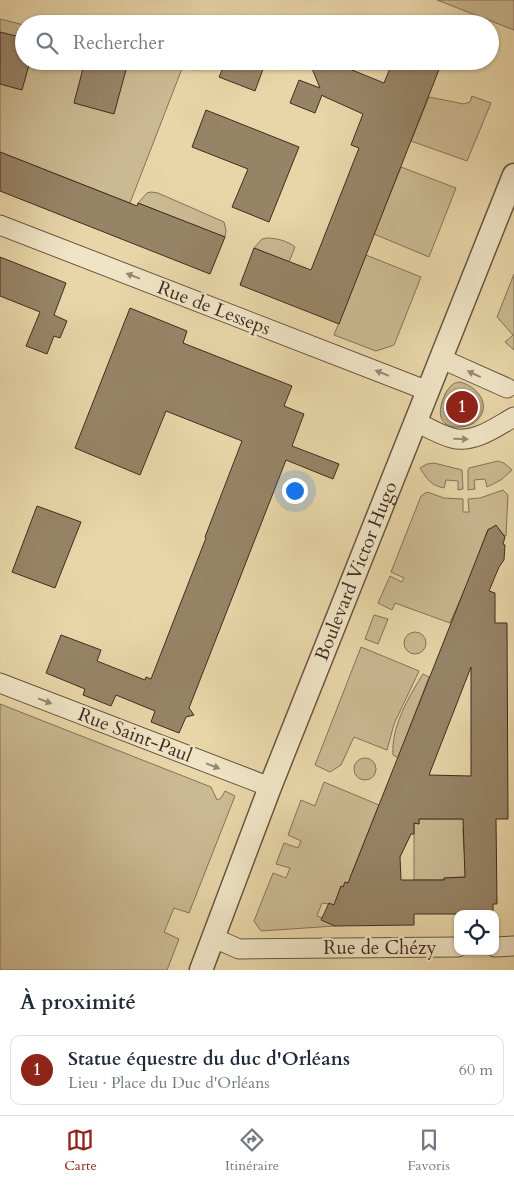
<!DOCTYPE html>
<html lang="fr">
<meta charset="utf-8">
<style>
body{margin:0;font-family:Cardo,serif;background:#f2f2f3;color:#1f2937}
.controls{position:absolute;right:15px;bottom:15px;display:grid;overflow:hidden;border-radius:10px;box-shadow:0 1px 4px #0004}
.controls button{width:45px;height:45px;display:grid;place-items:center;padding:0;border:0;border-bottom:1px solid #e0e1e3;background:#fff;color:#1f2937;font:25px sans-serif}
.you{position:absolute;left:294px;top:490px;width:18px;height:18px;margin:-12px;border:4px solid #fff;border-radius:50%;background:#1a73e8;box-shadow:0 0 0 8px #1a73e833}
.badge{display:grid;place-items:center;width:32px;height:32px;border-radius:50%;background:#8f2418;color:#fff;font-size:16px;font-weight:700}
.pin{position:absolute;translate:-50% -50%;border:2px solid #fff;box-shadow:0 1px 5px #0006}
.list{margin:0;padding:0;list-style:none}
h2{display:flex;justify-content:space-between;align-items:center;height:65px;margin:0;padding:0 20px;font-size:21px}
h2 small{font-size:16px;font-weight:400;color:#747a83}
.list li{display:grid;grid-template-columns:32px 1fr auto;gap:15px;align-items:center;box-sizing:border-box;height:70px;margin:0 10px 10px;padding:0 10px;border:1px solid #e0e1e3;border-radius:10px}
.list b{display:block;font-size:19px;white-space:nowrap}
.list p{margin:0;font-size:16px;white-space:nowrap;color:#747a83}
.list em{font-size:16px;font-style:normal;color:#747a83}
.icon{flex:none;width:28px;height:28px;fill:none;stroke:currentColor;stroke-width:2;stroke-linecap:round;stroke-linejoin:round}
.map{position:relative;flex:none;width:514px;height:970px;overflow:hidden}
.search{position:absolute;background:#fff;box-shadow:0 1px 4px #0004;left:15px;right:15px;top:15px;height:55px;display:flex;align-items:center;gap:12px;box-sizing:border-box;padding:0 18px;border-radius:28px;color:#747a83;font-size:19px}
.sheet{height:145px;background:#fff}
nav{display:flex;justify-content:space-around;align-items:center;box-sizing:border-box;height:70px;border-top:1px solid #e0e1e3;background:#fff;font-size:14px;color:#747a83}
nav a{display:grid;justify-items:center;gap:2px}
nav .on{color:#8f2418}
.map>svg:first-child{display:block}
.green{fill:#cbb991;stroke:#857258}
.building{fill:#978467;stroke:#3f2c20;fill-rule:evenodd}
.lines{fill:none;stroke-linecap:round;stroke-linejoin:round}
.minor-casing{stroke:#695642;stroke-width:21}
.tertiary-casing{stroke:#695642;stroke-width:25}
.minor{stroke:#f0e4c6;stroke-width:19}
.tertiary{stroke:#f0e4c6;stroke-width:22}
.oneway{fill:#988873}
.labels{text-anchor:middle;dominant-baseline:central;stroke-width:4.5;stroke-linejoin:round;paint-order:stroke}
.street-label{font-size:19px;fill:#3f2c20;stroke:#f0e4c6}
</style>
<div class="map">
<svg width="514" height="970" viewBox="0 0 514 970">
<rect width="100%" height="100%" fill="#e8d6a8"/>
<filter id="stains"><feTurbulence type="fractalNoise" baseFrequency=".004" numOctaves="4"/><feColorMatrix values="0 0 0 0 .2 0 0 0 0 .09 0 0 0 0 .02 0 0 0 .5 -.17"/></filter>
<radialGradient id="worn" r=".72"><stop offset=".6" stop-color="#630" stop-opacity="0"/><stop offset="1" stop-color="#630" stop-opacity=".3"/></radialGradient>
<g class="green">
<polygon points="437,0 514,0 514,30"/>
<polygon points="0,19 24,25 24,61 163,61 183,66 130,203 0,152"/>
<polygon points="472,96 491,103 467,161 411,141 429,97 464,104 470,102"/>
<polygon points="401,167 456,188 429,257 374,234"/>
<polygon points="151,192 158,193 224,222 226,230 225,237 138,203 147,193"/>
<path d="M267,238C276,238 288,241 295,247L289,262L254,248L262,239Z"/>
<polygon points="366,255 421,277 394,345 376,351 334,335"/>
<polygon points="514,274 514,350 505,342 513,335 497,317"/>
<path d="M459,382C476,385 493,405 477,420C469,429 445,431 441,417C438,409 445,390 452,385C454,383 456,383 459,382Z"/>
<polygon points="498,461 504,463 512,470 501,480 487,487 485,479 474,480 475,489 468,490 468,470 469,468"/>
<path d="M434,463L462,470L463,489L458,490V481L446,480L444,488C430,485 428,480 420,468L427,464Z"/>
<polygon points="503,490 508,495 506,536 500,533 498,528 488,529 468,582 450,623 395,603 392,610 378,603 390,576 402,582 404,578 391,572 421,496 427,492 444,498 463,499 463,512 469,512 468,499 480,498"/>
<polygon points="374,615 388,619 378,644 365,639"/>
<circle cx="415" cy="643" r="11"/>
<polygon points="361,647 419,671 394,724 387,750 354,737 341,765 330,772 315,765"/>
<path d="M423,674L429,677L398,758L393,755C391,727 408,698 423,674Z"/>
<polygon points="0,704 211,787 217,800 221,798 225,791 235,796 189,913 174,908 164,932 179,939 167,970 0,970"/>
<circle cx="365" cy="769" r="11"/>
<polygon points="324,782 379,805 351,875 350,884 343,887 341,886 334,905 322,903 317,916 323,918 322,920 335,926 261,931 254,921 273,873 286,878 290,868 276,864 284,843 298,848 301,841 288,835 301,800 315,806"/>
<polygon points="419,819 466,819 463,830 464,851 466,851 466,877 444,878 444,880 414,880 414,823 419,824"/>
</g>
<g class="building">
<polygon points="0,32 24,38 24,61 30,61 22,90 0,84"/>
<polygon points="85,61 111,61 127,66 114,114 74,103"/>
<polygon points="222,61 266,61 255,91 219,77 223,68"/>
<polygon points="309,61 330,61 384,83 393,61 426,61 440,67 339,324 240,285 254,248 311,270 359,148 351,145 363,114 323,96 322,95 315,113 290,103 299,80 320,88"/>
<polygon points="206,110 299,147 269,222 232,207 248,169 192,147"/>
<polygon points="0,152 137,206 138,203 225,237 210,274 0,191"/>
<polygon points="0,257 66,283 54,315 67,321 60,338 54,336 47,354 26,346 40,312 0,296"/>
<polygon points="130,308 187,331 183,343 292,386 284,406 304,414 292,446 339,464 333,479 286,460 189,708 194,715 186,717 179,733 151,722 155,711 116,695 111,706 83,695 85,689 46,673 61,635 101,650 97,661 145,680 146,677 151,679 206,538 205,537 242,441 166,411 140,475 75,448"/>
<polygon points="37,506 81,522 55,588 12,572"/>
<path d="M496,525L505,537L503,544L505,545L504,560L499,567L489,591L495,593V623H507L508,819H496L497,904H493V914H414V925L335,926L321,920L329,903L334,905L341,886L343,887L345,882L348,883L488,530ZM471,667V776L429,775ZM419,819H463L465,877L444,878V880H401L400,857L411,834H414V823L419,824Z"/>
</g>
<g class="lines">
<g class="minor-casing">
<g id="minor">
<polyline points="0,225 428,391"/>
<polyline points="442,359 507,388"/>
<path d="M416,422C427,427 440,435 452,438C474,444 496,427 514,417"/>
<polyline points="0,683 270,787"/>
<polyline points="214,938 239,949 458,947"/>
<polyline points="495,947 514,946"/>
</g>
</g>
<g class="tertiary-casing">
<g id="tertiary">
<path id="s1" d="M201,970L270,787L514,175"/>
</g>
</g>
<use href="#minor" class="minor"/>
<use href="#tertiary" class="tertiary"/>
</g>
<defs><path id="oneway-solid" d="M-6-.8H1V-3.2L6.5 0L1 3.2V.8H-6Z" transform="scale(1.25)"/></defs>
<g class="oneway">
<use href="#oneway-solid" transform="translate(133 276) rotate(-159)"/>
<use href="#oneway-solid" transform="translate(382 373) rotate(-158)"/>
<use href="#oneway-solid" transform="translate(474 374) rotate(-155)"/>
<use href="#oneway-solid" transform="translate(461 439) rotate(2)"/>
<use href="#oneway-solid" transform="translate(45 701) rotate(21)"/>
<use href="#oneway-solid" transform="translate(213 766) rotate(21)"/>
</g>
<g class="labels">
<g class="street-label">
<text transform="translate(214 308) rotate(21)">Rue de Lesseps</text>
<text stroke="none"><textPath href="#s1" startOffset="428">Boulevard Victor Hugo</textPath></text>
<text transform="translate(135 735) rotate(21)">Rue Saint-Paul</text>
<text x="380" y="948">Rue de Chézy</text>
</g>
</g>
<rect width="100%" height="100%" filter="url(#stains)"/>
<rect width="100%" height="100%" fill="url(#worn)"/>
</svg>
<div class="controls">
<button><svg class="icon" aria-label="locate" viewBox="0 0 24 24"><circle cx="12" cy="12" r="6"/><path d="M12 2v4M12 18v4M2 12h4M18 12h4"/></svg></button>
</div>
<div class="you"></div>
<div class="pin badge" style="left:462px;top:407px">1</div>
<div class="search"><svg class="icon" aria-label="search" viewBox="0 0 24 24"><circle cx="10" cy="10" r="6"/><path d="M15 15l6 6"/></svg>Rechercher</div>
</div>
<section class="sheet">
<h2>À proximité<small></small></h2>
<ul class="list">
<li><span class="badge">1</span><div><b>Statue équestre du duc d'Orléans</b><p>Lieu · Place du Duc d'Orléans</p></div><em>60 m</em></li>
</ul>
</section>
<nav>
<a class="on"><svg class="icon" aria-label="map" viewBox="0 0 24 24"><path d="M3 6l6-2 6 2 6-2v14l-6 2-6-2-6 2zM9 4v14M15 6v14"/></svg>Carte</a>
<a><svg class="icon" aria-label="directions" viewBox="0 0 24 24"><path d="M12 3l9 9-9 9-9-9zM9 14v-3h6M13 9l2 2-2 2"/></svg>Itinéraire</a>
<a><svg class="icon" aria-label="saved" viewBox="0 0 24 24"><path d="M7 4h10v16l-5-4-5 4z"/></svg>Favoris</a>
</nav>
